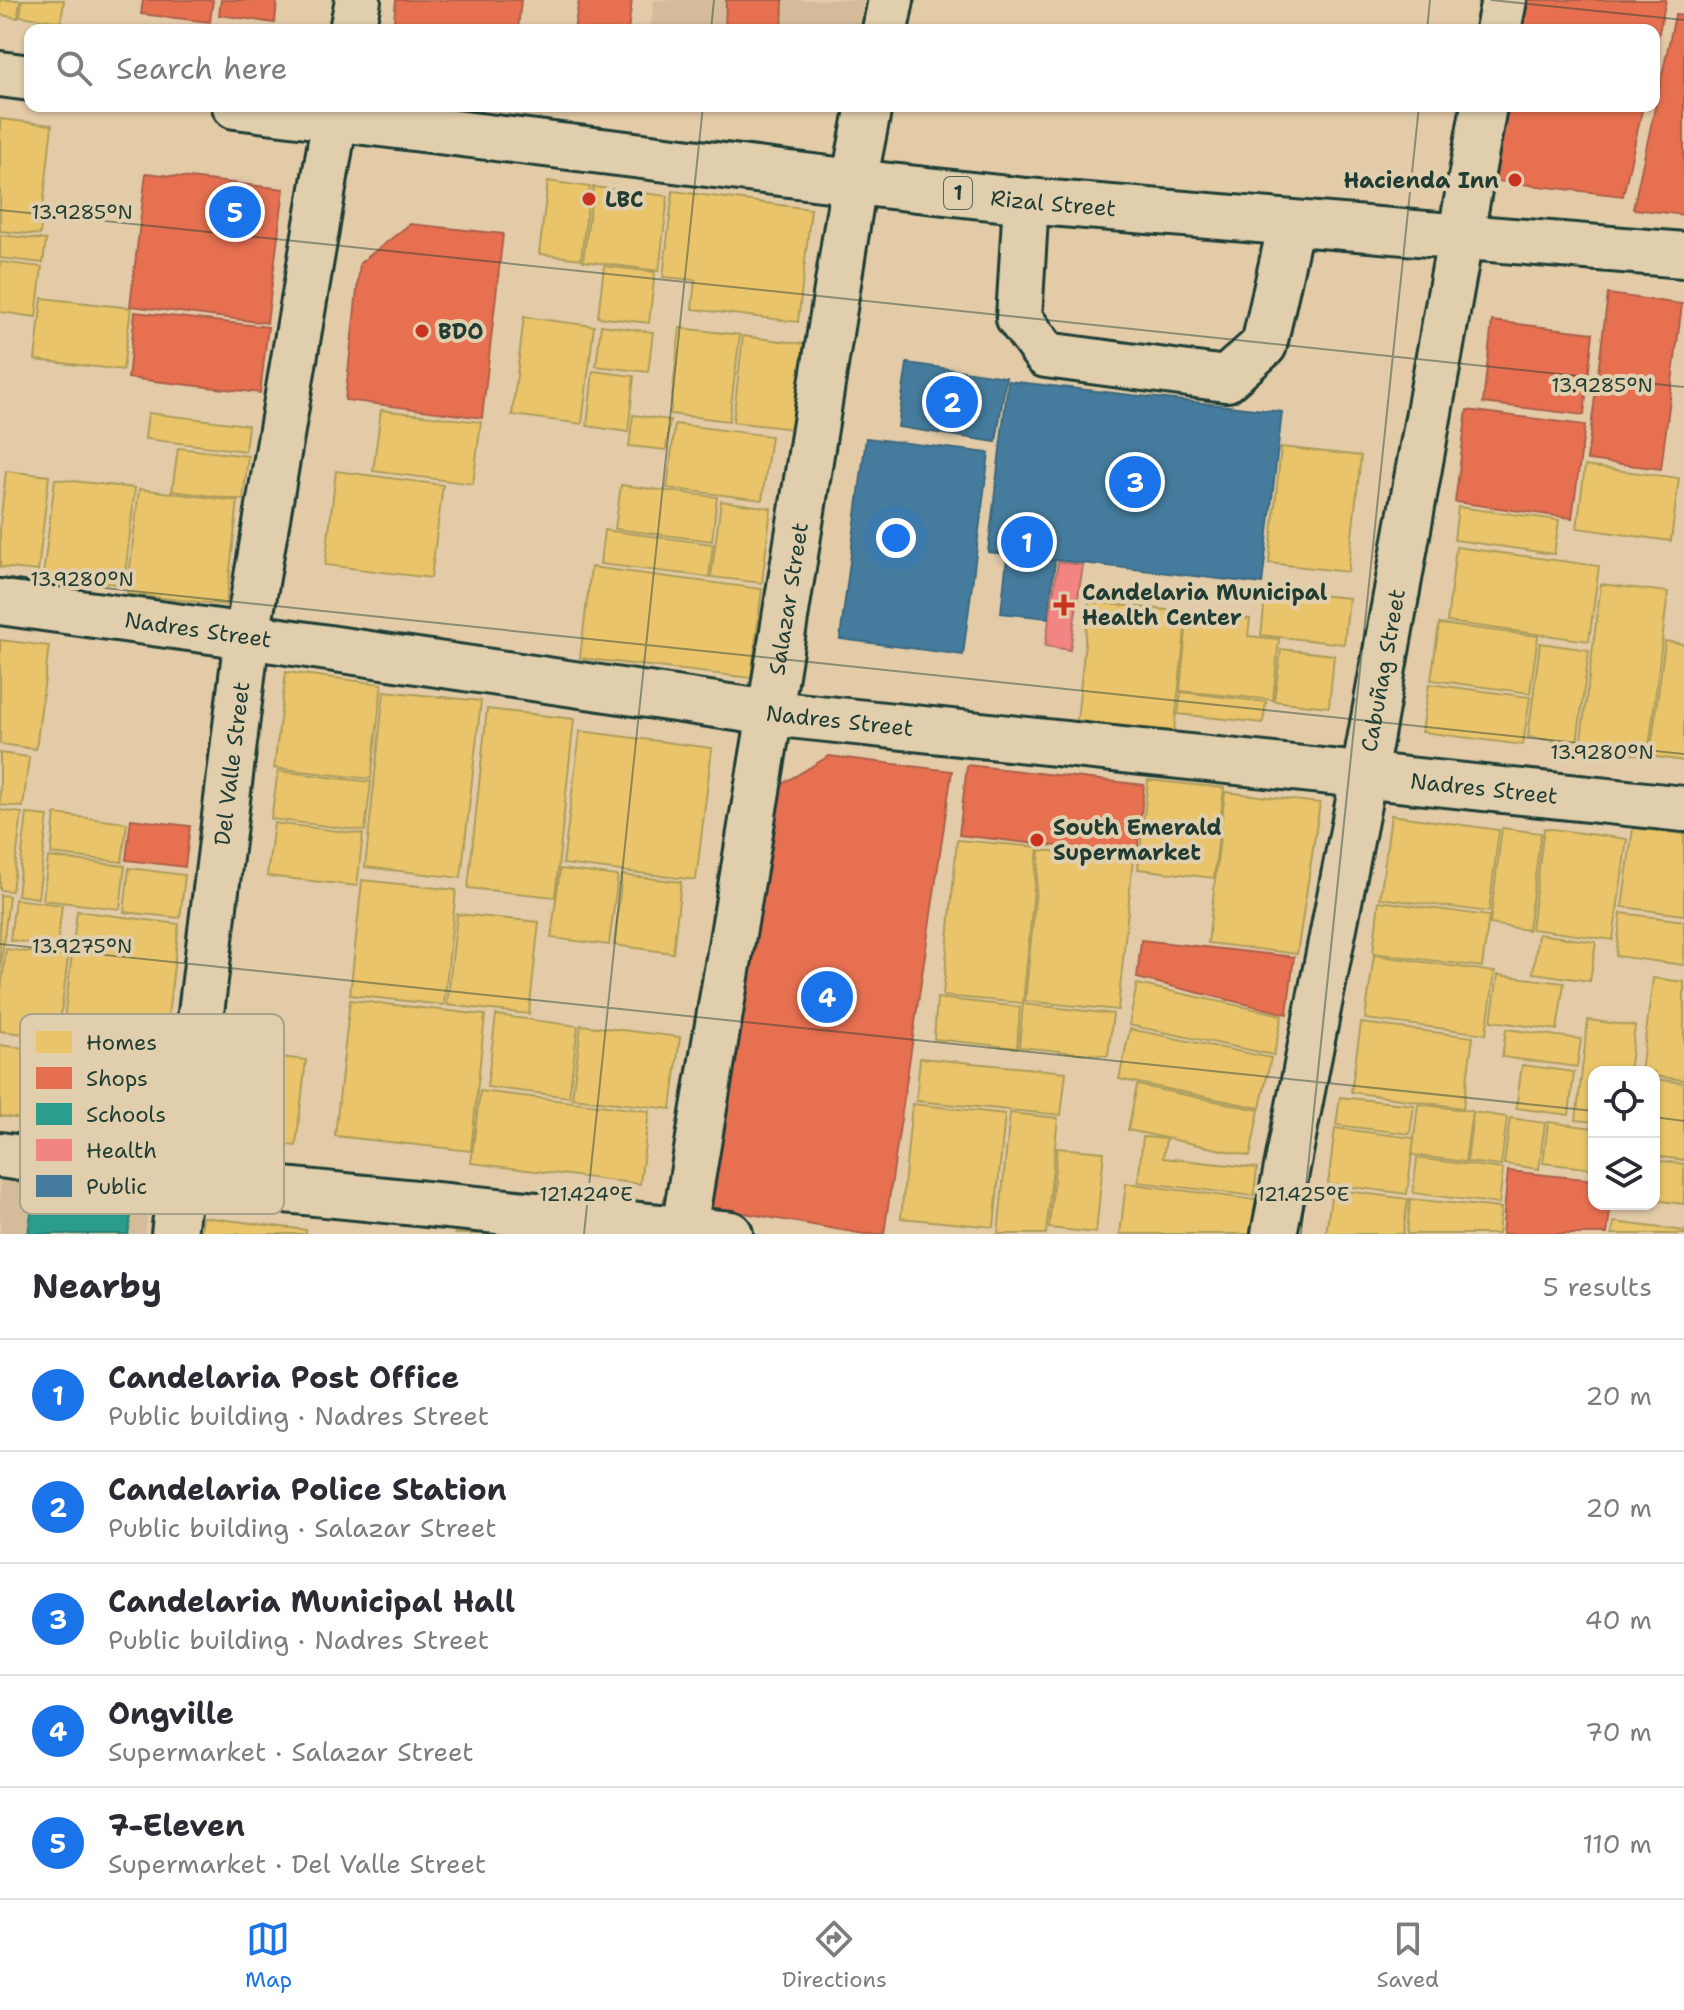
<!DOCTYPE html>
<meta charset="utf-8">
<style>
body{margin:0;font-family:"Shantell Sans",sans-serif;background:#f2f2f3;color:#2b2b33}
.controls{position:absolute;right:24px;bottom:24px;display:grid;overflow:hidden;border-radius:16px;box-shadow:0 2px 6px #0004}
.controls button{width:72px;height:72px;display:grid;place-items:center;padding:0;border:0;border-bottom:2px solid #e1e1e2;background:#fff;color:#2b2b33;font:40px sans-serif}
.you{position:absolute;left:896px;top:538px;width:28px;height:28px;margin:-20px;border:6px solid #fff;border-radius:50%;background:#1a73e8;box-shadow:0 0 0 12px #1a73e833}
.badge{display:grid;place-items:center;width:52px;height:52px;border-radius:50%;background:#1a73e8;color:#fff;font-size:26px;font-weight:700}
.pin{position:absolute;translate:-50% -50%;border:4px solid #fff;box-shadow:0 2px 8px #0006}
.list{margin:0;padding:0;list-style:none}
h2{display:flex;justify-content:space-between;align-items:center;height:104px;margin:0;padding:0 32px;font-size:34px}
h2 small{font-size:26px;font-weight:400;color:#7c7c81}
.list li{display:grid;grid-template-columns:52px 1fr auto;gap:24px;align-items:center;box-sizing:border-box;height:112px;padding:0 32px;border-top:2px solid #e1e1e2}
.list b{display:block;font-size:30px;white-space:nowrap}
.list p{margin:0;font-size:26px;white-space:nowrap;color:#7c7c81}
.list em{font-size:26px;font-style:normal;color:#7c7c81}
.icon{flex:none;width:44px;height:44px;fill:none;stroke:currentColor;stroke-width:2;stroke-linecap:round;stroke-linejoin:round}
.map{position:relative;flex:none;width:1684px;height:1234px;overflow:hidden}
.search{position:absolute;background:#fff;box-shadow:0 2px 6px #0004;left:24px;right:24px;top:24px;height:88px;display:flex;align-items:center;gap:20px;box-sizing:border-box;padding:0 28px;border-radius:16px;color:#7c7c81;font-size:30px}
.sheet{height:664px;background:#fff}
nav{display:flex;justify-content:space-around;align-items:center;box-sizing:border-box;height:112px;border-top:2px solid #e1e1e2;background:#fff;font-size:22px;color:#7c7c81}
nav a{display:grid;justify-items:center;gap:4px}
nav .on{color:#1a73e8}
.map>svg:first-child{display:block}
.built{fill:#d4bc9b}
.homes{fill:#e9c46a;stroke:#ac9c5a;stroke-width:2}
.shops{fill:#e76f51;stroke:#ab6048;stroke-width:2}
.schools{fill:#2a9d8f;stroke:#278074;stroke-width:2}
.health{fill:#f28482;stroke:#b36f6b;stroke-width:2}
.public{fill:#457b9d;stroke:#3a687e;stroke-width:2}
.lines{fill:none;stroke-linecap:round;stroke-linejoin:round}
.minor-casing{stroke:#1f3d34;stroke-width:50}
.major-casing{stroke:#1f3d34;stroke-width:50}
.minor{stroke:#e1ceac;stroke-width:44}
.major{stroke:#e1ceac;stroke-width:44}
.ticks{fill:none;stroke:#1f3d34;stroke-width:2;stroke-opacity:0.45}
.poi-dot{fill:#c8321e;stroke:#e1ceac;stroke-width:3}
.labels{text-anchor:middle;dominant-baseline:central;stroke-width:8;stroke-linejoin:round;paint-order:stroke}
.shield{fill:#e1ceac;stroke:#596858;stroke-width:2}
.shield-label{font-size:20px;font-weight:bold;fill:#1f3d34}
.poi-label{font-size:22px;font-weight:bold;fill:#1f3d34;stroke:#e1ceac;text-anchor:start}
.street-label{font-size:22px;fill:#1f3d34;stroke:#e1ceac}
.key{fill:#e1ceac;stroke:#a7a288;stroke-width:2}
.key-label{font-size:22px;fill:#1f3d34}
.ticks-label{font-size:20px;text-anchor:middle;fill:#1f3d34;stroke:#e1ceac;stroke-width:8;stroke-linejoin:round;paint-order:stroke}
</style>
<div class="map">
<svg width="1684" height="1234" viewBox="0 0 1684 1234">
<rect width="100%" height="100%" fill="#e3cba8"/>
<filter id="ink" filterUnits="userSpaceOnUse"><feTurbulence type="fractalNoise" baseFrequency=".0125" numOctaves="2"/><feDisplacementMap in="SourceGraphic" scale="16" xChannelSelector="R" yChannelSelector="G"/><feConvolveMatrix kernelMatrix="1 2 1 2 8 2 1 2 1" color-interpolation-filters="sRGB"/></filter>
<g filter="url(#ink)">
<g class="built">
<polygon points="654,0 864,0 860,30 650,30"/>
<polygon points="0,1168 150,1193 145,1234 0,1234"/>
</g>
<g class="homes">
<polygon points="0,0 20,0 18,18 0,15"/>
<polygon points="22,0 64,0 61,22 20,16"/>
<polygon points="0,119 52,125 40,235 0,231"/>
<polygon points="548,181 590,187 581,259 539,254"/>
<polygon points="593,187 668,196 659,271 583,261"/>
<polygon points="673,191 811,209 798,322 692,309 695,280 663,277"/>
<polygon points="0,235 46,240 43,263 0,258"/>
<polygon points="0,262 42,267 36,317 0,312"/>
<polygon points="604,266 655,272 649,323 598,317"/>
<polygon points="42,298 131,308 123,370 35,360"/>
<polygon points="524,317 594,326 582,424 512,415"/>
<polygon points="601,325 653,332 648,372 596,366"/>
<polygon points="680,328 740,335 729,421 670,414"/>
<polygon points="743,336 812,345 801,430 733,422"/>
<polygon points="593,371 634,376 628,432 587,426"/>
<polygon points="381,410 481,422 473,484 373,471"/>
<polygon points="148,413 248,425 245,451 145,439"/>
<polygon points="633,415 670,420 666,450 629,446"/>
<polygon points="675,424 771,436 762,500 667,488"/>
<polygon points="1281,447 1361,456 1348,572 1269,563"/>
<polygon points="178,448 248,456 243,500 172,491"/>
<polygon points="1585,466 1679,478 1671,541 1577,528"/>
<polygon points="6,471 49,476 38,571 0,567 0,525"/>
<polygon points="336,471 443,485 431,578 325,565"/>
<polygon points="55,479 135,488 124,585 43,576"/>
<polygon points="621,485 717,497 712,541 615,529"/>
<polygon points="139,489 238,501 226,605 127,594"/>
<polygon points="721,501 771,508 762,583 711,577"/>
<polygon points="1458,507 1559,520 1554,554 1454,540"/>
<polygon points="604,530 713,544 709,577 600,564"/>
<polygon points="1456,547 1599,566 1589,641 1447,622"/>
<polygon points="591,567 762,589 751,678 580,658"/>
<polygon points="1601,584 1668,592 1648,756 1580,747"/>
<polygon points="1266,590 1349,598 1344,644 1261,635"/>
<polygon points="1089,602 1187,612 1174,732 1077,721"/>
<polygon points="1188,612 1250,619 1248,636 1279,639 1273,700 1180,691"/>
<polygon points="1439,624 1538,636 1530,693 1431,680"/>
<polygon points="0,640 49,646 36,749 0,744"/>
<polygon points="1665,641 1684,644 1684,761 1650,756"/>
<polygon points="1540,643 1589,650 1577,744 1528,737"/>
<polygon points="1281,649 1334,655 1329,707 1274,701"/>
<polygon points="286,672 382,684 371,779 274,768"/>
<polygon points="1429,684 1530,697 1523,745 1422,732"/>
<polygon points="384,691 481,701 461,878 365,867"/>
<polygon points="1181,692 1266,702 1263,723 1178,714"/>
<polygon points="487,709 574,719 555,897 468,888"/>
<polygon points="580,731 712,748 696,880 563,864"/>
<polygon points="0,753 29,757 23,807 0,805"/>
<polygon points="278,771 371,782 365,831 271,819"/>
<polygon points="1148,780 1224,788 1214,878 1138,869"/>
<polygon points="1225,792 1320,803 1297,954 1208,943"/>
<polygon points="0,810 22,813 12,891 0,890"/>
<polygon points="27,814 48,816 38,898 17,895"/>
<polygon points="55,814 127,823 122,862 51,854"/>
<polygon points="1391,815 1499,830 1489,912 1380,898"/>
<polygon points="274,823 363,834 357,886 267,876"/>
<polygon points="1502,828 1541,833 1528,930 1490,924"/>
<polygon points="1544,828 1627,839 1613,940 1531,929"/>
<polygon points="1633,828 1684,834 1684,915 1622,907"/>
<polygon points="957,840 1038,847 1023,1003 943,996"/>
<polygon points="1040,850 1133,859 1118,1010 1025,1001"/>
<polygon points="48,857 125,866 120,909 43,900"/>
<polygon points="129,868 185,875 180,918 124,912"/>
<polygon points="560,869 618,876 609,945 551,938"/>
<polygon points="622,875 681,882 673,953 614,945"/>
<polygon points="362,880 456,890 444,1005 350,995"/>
<polygon points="0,895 9,896 0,974"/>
<polygon points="15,899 62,905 57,947 10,940"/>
<polygon points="1379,901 1489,916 1482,967 1373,953"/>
<polygon points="77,911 179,924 164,1050 62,1037"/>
<polygon points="1621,913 1684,921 1684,965 1616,956"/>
<polygon points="457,914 539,922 529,1014 447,1005"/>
<polygon points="1538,934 1596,942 1590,981 1533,973"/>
<polygon points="6,949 68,957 58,1038 0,1031 0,998"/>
<polygon points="1374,955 1495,972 1486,1034 1365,1019"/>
<polygon points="1498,975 1564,983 1557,1030 1491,1021"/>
<polygon points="1653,978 1684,982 1684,1080 1654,1076 1654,1072 1641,1072"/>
<polygon points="1137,984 1282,1015 1274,1055 1129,1025"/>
<polygon points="937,998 1020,1007 1017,1048 934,1039"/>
<polygon points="350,1000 485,1015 471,1151 335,1136"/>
<polygon points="1023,1004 1113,1014 1108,1056 1019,1047"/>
<polygon points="496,1015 578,1026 569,1097 487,1087"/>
<polygon points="1588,1020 1635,1026 1629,1072 1594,1072 1594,1122 1576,1120"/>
<polygon points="1361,1023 1473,1037 1463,1108 1351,1092"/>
<polygon points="581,1025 680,1037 671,1109 572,1098"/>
<polygon points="1130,1029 1271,1058 1260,1108 1119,1079"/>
<polygon points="1506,1029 1581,1039 1577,1067 1502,1057"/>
<polygon points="0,1045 70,1054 61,1124 0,1116"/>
<polygon points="231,1051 306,1060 296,1146 221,1137"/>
<polygon points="920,1058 1066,1072 1061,1115 916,1101"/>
<polygon points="1522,1065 1574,1072 1569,1115 1516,1108"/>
<polygon points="1654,1079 1684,1083 1684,1160 1654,1156"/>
<polygon points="1137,1085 1259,1110 1250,1156 1128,1130"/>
<polygon points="480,1091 649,1111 640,1184 471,1163"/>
<polygon points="1340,1097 1414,1105 1410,1134 1336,1125"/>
<polygon points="912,1104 1005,1114 994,1227 901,1218"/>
<polygon points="1418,1104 1472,1111 1465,1162 1412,1155"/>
<polygon points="1473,1112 1507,1117 1501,1166 1467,1162"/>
<polygon points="1010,1113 1058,1118 1046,1234 998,1234"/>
<polygon points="1510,1118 1545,1123 1539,1169 1504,1164"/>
<polygon points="1548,1122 1594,1128 1594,1169 1543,1163"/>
<polygon points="1335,1128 1414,1138 1407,1194 1328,1184"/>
<polygon points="1143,1137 1166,1139 1163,1158 1257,1168 1254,1196 1138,1182"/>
<polygon points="1057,1148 1104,1152 1096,1233 1049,1228"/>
<polygon points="1417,1158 1503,1169 1499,1204 1413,1193"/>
<polygon points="1654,1160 1684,1164 1684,1204 1654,1200"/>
<polygon points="1126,1183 1256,1200 1252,1234 1120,1234"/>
<polygon points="1332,1189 1408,1199 1403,1234 1326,1234"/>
<polygon points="1410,1199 1501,1208 1498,1234 1407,1234"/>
<polygon points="203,1217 306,1230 306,1234 201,1234"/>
<polygon points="1614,1222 1684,1231 1684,1234 1612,1234"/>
<polygon points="456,1227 508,1234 455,1234"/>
</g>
<g class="shops">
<polygon points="143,0 213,0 210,22 141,14"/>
<polygon points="221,0 277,0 275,23 219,15"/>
<polygon points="396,0 521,0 518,30 393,30"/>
<polygon points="579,0 632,0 628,30 574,30"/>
<polygon points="726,0 783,0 782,30 725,30"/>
<polygon points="1521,0 1666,0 1654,55 1654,30 1516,30"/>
<polygon points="1675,15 1684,16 1684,215 1633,209"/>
<polygon points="1502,106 1643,106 1623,196 1488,180"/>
<polygon points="146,173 284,189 267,323 130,306"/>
<polygon points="410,224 503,234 482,418 345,400 360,263"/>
<polygon points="1608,294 1682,304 1661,469 1587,460"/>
<polygon points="135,312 268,327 260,393 128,378"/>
<polygon points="1492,321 1593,333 1584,415 1483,403"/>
<polygon points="1467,410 1585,425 1572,518 1455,502"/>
<polygon points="829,756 952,771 884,1234 864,1234 698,1205 772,790"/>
<polygon points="967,765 1144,785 1137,855 959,835"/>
<polygon points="131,819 190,826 185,867 126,860"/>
<polygon points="1141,940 1294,957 1287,1014 1137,978"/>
<polygon points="1508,1171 1594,1180 1594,1204 1611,1204 1607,1234 1502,1234"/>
</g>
<polygon class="schools" points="34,1191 133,1204 128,1234 28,1234"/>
<polygon class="health" points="1058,562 1083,565 1070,650 1045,646"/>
<g class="public">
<polygon points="907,363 1006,377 996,442 898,427"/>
<polygon points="1008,381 1282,412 1262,584 988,552"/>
<polygon points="866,438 989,453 963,655 840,639"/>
<polygon points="1007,557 1055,561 1048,618 1001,613"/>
</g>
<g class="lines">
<g class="minor-casing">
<g id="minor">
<polyline points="352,30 358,0"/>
<polyline points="885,30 891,0"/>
<polyline points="1498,30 1504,0"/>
<polyline points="1026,201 1019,318 1046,355 1226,379 1264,345 1291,223"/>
<path id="s1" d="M0,602L247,636L770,713L1684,809"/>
<polyline points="0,1155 182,1180 730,1234"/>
<path id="s2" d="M174,1234L247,636L337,106"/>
<path id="s3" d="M683,1234L770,713L854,182L869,106"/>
<path id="s4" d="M1274,1234L1364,774L1484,106"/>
</g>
</g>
<g class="major-casing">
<g id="major">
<polyline points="0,74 30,78"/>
<path id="s5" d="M235,106L854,182L1026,201L1684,255"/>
</g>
</g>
<use href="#minor" class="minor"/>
<use href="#major" class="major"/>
</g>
</g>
<path class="ticks" d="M1491,0L1684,20M711,30L714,0M1427,30L1430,0M0,210L1684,387M0,577L1684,754M0,944L1594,1111M1654,1117L1684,1121M584,1234L703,106M1301,1234L1419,106"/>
<g class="poi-dot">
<circle cx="1515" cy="180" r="8"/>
<circle cx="589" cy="199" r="8"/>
<circle cx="422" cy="331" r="8"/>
<path d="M1060 593h8v8h8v8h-8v8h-8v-8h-8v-8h8z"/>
<circle cx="1037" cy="840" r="8"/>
</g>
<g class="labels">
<rect class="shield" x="944" y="177" width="28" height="32" rx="6"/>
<g class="shield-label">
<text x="958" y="193">1</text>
</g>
<g class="poi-label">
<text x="1499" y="180" text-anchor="end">Hacienda Inn</text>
<text x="605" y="199">LBC</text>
<text x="438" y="331">BDO</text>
<text x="1082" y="592">Candelaria Municipal<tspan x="1082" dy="25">Health Center</tspan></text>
<text x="1053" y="827">South Emerald<tspan x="1053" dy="25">Supermarket</tspan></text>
</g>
<g class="street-label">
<text stroke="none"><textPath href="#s5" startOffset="824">Rizal Street</textPath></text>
<text stroke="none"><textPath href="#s3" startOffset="644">Salazar Street</textPath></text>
<text stroke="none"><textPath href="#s1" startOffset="200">Nadres Street</textPath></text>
<text stroke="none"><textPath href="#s4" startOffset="574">Cabuñag Street</textPath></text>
<text stroke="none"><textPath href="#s1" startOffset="848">Nadres Street</textPath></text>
<text stroke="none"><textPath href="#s2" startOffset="474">Del Valle Street</textPath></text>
<text stroke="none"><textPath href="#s1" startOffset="1496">Nadres Street</textPath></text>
</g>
</g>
<rect x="20" y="1014" width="264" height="200" rx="12" class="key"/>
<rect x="36" y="1031" width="36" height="22" fill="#e9c46a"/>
<rect x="36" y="1067" width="36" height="22" fill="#e76f51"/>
<rect x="36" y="1103" width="36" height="22" fill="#2a9d8f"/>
<rect x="36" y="1139" width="36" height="22" fill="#f28482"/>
<rect x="36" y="1175" width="36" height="22" fill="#457b9d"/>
<g class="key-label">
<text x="86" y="1050">Homes</text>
<text x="86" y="1086">Shops</text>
<text x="86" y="1122">Schools</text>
<text x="86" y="1158">Health</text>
<text x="86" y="1194">Public</text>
</g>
<g class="ticks-label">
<text x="82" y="219">13.9285°N</text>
<text x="1602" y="392">13.9285°N</text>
<text x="82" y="586">13.9280°N</text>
<text x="1602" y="759">13.9280°N</text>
<text x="82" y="953">13.9275°N</text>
<text x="586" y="1201">121.424°E</text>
<text x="1303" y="1201">121.425°E</text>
</g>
</svg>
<div class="controls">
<button><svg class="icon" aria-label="locate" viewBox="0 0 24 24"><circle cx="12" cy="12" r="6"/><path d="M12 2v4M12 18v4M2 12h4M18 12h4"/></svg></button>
<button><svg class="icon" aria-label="layers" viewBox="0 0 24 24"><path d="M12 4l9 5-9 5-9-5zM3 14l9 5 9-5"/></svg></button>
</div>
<div class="you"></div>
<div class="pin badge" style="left:1027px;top:542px">1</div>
<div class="pin badge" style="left:952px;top:402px">2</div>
<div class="pin badge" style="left:1135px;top:482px">3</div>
<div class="pin badge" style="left:827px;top:997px">4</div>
<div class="pin badge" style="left:235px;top:212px">5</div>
<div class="search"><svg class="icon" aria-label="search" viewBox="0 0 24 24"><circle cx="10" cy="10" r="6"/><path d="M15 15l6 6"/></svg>Search here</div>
</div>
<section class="sheet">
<h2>Nearby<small>5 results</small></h2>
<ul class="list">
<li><span class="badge">1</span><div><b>Candelaria Post Office</b><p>Public building · Nadres Street</p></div><em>20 m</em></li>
<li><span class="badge">2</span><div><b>Candelaria Police Station</b><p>Public building · Salazar Street</p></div><em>20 m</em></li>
<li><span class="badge">3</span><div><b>Candelaria Municipal Hall</b><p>Public building · Nadres Street</p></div><em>40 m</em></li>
<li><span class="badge">4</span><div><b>Ongville</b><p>Supermarket · Salazar Street</p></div><em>70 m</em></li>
<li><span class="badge">5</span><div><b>7-Eleven</b><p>Supermarket · Del Valle Street</p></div><em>110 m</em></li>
</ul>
</section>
<nav>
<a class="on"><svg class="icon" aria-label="map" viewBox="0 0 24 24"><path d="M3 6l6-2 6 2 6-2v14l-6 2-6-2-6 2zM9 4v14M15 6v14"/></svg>Map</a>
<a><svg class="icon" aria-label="directions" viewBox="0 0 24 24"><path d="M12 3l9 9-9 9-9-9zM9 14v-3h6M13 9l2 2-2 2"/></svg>Directions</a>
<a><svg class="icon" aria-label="saved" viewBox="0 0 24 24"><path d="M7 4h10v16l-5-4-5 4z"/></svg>Saved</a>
</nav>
